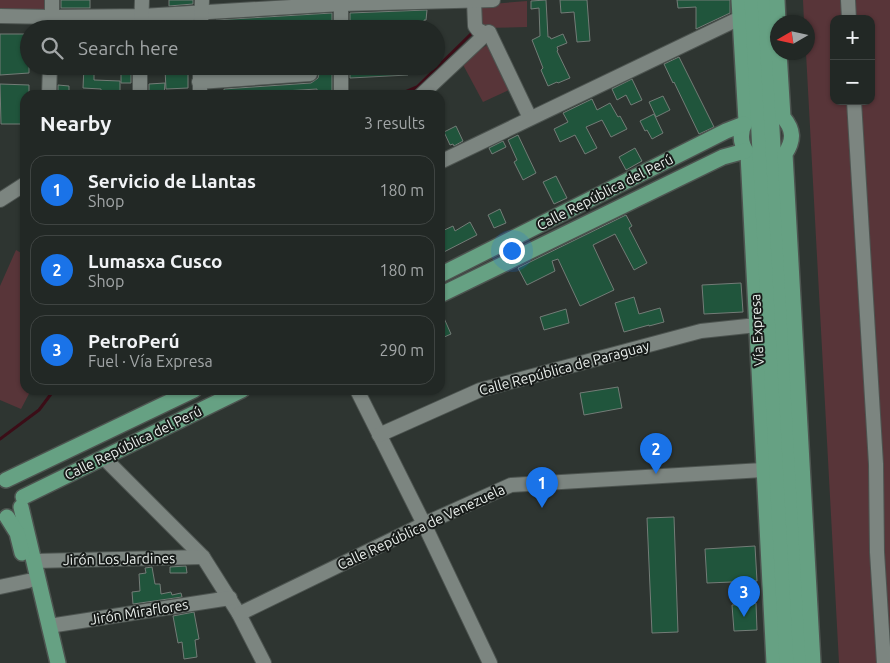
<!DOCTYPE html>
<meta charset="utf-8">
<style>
body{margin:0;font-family:Ubuntu,sans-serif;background:#2e3432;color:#f1f3f6}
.controls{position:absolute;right:15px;top:15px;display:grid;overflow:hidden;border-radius:10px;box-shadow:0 1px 4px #0004}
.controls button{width:45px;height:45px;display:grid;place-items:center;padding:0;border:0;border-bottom:1px solid #3f4442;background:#222825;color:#f1f3f6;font:25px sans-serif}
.compass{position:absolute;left:770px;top:15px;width:45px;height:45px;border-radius:50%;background:#222825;box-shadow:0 1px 4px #0004;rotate:261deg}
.you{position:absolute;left:511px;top:250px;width:18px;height:18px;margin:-12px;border:4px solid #fff;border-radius:50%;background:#1a73e8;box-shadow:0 0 0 8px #1a73e833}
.badge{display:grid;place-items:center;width:32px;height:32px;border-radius:50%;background:#1a73e8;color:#fff;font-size:16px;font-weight:700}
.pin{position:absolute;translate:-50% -41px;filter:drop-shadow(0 1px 2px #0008)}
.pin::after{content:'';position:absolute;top:26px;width:18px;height:15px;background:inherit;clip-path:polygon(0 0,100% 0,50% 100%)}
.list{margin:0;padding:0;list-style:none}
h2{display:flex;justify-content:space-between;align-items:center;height:65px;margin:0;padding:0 20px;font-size:21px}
h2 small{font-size:16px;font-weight:400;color:#a2a6a7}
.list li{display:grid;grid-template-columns:32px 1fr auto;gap:15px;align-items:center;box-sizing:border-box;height:70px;margin:0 10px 10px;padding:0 10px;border:1px solid #3f4442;border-radius:15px}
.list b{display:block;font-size:19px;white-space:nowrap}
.list p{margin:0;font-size:16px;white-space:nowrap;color:#a2a6a7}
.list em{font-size:16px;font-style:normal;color:#a2a6a7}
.icon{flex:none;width:28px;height:28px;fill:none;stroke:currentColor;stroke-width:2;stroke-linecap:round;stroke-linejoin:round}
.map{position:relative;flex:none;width:890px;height:663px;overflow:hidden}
.search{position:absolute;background:#222825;box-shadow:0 1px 4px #0004;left:20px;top:20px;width:425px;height:55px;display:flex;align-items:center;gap:12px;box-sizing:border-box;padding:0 18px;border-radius:28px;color:#a2a6a7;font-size:19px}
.panel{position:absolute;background:#222825;box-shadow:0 1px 4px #0004;left:20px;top:90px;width:425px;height:305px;border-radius:15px}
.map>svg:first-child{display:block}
.green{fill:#583539;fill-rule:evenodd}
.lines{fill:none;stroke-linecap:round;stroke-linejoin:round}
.stream{stroke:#3b0d17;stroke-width:3}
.building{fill:#20553c;stroke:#737c77}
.minor-casing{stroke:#4d5450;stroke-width:16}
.major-casing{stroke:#4d5450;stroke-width:18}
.minor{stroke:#7c8580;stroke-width:14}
.major{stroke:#66a183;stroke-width:15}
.labels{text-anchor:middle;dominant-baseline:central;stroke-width:4;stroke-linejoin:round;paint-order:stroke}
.street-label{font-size:14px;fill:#ebf0ed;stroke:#181c1a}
</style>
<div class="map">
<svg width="890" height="663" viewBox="0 0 890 663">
<rect width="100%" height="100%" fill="#2e3531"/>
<g class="green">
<polygon points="0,0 50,0 49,10 0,10"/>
<path d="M803,0H890V663H839L806,53L808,52V22H804ZM834,19H871V101H834Z"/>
<polygon points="527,1 527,27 482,28 479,5"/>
<polygon points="489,44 511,89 483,102 461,61"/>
<polygon points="16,250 25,255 25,390 31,390 21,409 0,400 0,286"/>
</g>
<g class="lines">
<g class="stream">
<polyline points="398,95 417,87 473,32"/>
<polyline points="0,439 39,410 54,390"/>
</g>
</g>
<g class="building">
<rect x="61" y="0" width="29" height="8"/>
<polygon points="169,0 193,0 193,4 169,6"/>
<polygon points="546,0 548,37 550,37 551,39 563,34 567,43 557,47 558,50 557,51 570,78 558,83 557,82 548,86 541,70 543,68 532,40 540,36 539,8 531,9 531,1"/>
<polygon points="560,0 587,0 590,41 577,42 574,12 561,13"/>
<polygon points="677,0 730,0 730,13 696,29 696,7 678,8"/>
<polygon points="427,10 426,20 424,20 424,29 350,29 350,13"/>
<polygon points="332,13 332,29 303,29 303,22 286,24 286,29 247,29 247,26 233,29 216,29 216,20"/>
<polygon points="78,25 105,25 105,29 79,29"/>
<polygon points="0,34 29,34 29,73 0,75"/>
<polygon points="679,57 714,127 699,134 674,82 673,83 664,64"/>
<polygon points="84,66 94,66 94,80 120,81 120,95 101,95 101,89 83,88"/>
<polygon points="121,66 131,67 131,83 121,83"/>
<polygon points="166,66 188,66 188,88 166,89 165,69 166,69"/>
<polygon points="209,66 232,66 232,71 209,73"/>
<polygon points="350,66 408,66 408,75 350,78"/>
<polygon points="318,71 332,71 332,95 317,95 317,89 268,92 268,95 224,95 224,89 311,83 314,81 318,78 319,74"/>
<polygon points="632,79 642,100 631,105 626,95 617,100 612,89"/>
<polygon points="165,83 164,95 149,95 149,84"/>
<polygon points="0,84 29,85 29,95 25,95 25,124 1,124"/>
<polygon points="58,85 69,86 69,95 58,95"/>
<polygon points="663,96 670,110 656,117 649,102"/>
<polygon points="592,99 597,110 610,103 618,117 620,116 627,129 611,137 602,120 586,127 597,148 585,154 575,135 560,142 554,129 568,122 563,113"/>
<polygon points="654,114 663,133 652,139 647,130 645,131 640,121"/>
<polygon points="456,126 463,141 454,146 453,144 450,145 444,132"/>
<polygon points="518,135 536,173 523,180 514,162 517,160 508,140"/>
<polygon points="503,141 506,147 492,154 489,148"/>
<polygon points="635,148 642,161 626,170 619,157"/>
<polygon points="556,176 567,198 554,204 543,182"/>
<polygon points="500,209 506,223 494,228 488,215"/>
<polygon points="626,215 632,226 629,228 647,263 634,270 615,234 593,245 614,290 580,306 558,259 552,261 555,271 527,285 518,268 532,261"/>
<polygon points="470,222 477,235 440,254 440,232 453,226 455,231"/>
<polygon points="741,283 743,312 704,314 702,285"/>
<polygon points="634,297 639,314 660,308 664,322 649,326 649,325 624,332 615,303"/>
<polygon points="440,309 451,334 442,338 440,332"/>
<polygon points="566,309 569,323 544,330 540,317"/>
<polygon points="618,387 622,408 584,415 580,393"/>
<polygon points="674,517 678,632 652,633 647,518"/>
<polygon points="755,546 757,581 707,583 705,549"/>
<polygon points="186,566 187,573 170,573 170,567"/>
<polygon points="152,567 155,584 160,584 161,594 171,592 172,595 181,593 182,597 133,604 132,592 140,591 139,574 146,573 145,568"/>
<polygon points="756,603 757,630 734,631 732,605"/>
<polygon points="194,612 199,639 195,640 197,657 184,659 182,642 178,643 173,616"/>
</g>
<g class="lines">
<g class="minor-casing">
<g id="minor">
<polyline points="848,0 849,19"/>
<polyline points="474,1 475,26 478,30 486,34 489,32 530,118"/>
<polyline points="0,16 52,17 142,16 341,4 493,0"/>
<polyline points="52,29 52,0"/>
<polyline points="141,29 142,0"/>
<polyline points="201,29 202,0"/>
<polyline points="341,29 341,0"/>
<polyline points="200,66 200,95"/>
<polyline points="341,66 341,95"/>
<polyline points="199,82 310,74"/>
<polyline points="49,95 50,66"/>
<polyline points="140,95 140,66"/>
<polyline points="421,95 486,34"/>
<polyline points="854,101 876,464 877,552 884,663"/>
<polyline points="440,162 740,18"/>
<polyline points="0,200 25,184"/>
<polyline points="357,390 424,524 490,663"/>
<polyline points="379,435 480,390 701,331 757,325"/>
<polyline points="104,458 203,557 239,614 264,663"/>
<polyline points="34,561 203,557"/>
<polyline points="0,587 28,581"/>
<polyline points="239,614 424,524 511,485 763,470"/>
<polyline points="49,626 230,598"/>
</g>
</g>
<g class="major-casing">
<g id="major">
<path d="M739,0L746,121C739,133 740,144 748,154L774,663"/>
<polyline points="752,0 787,663"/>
<polyline points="765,0 801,663"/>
<polyline points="777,0 778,22"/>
<path d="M779,52L783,117C794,130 794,140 785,154L813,663"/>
<polyline points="440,275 726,131 744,124"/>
<polyline points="440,295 723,157 745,151"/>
<polyline points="6,480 194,390"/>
<polyline points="23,497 242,390"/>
<polyline points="21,507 58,663"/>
<polyline points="7,517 17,533 22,553"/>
</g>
</g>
<use href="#minor" class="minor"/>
<use href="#major" class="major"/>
</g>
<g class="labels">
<g class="street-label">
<text transform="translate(605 192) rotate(-27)">Calle República del Perú</text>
<text transform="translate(757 330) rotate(-93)">Vía Expresa</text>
<text transform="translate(564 368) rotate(-15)">Calle República de Paraguay</text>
<text transform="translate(133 443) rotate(-26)">Calle República del Perú</text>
<text transform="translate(421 527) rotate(-25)">Calle República de Venezuela</text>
<text transform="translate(119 559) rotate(-1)">Jirón Los Jardines</text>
<text transform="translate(139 612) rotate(-9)">Jirón Miraflores</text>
</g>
</g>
</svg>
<div class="controls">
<button>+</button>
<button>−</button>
</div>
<svg class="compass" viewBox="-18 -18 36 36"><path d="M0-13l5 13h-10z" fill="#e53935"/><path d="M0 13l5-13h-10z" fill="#a2a6a7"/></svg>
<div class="you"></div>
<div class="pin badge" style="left:542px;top:508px">1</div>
<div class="pin badge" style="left:656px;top:474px">2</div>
<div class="pin badge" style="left:744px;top:617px">3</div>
<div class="search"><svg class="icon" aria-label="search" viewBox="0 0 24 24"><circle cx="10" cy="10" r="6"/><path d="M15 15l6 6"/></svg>Search here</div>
<section class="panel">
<h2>Nearby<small>3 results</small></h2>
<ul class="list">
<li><span class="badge">1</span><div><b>Servicio de Llantas</b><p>Shop</p></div><em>180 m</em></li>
<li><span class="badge">2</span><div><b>Lumasxa Cusco</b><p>Shop</p></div><em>180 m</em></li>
<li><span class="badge">3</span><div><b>PetroPerú</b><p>Fuel · Vía Expresa</p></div><em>290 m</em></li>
</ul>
</section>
</div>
